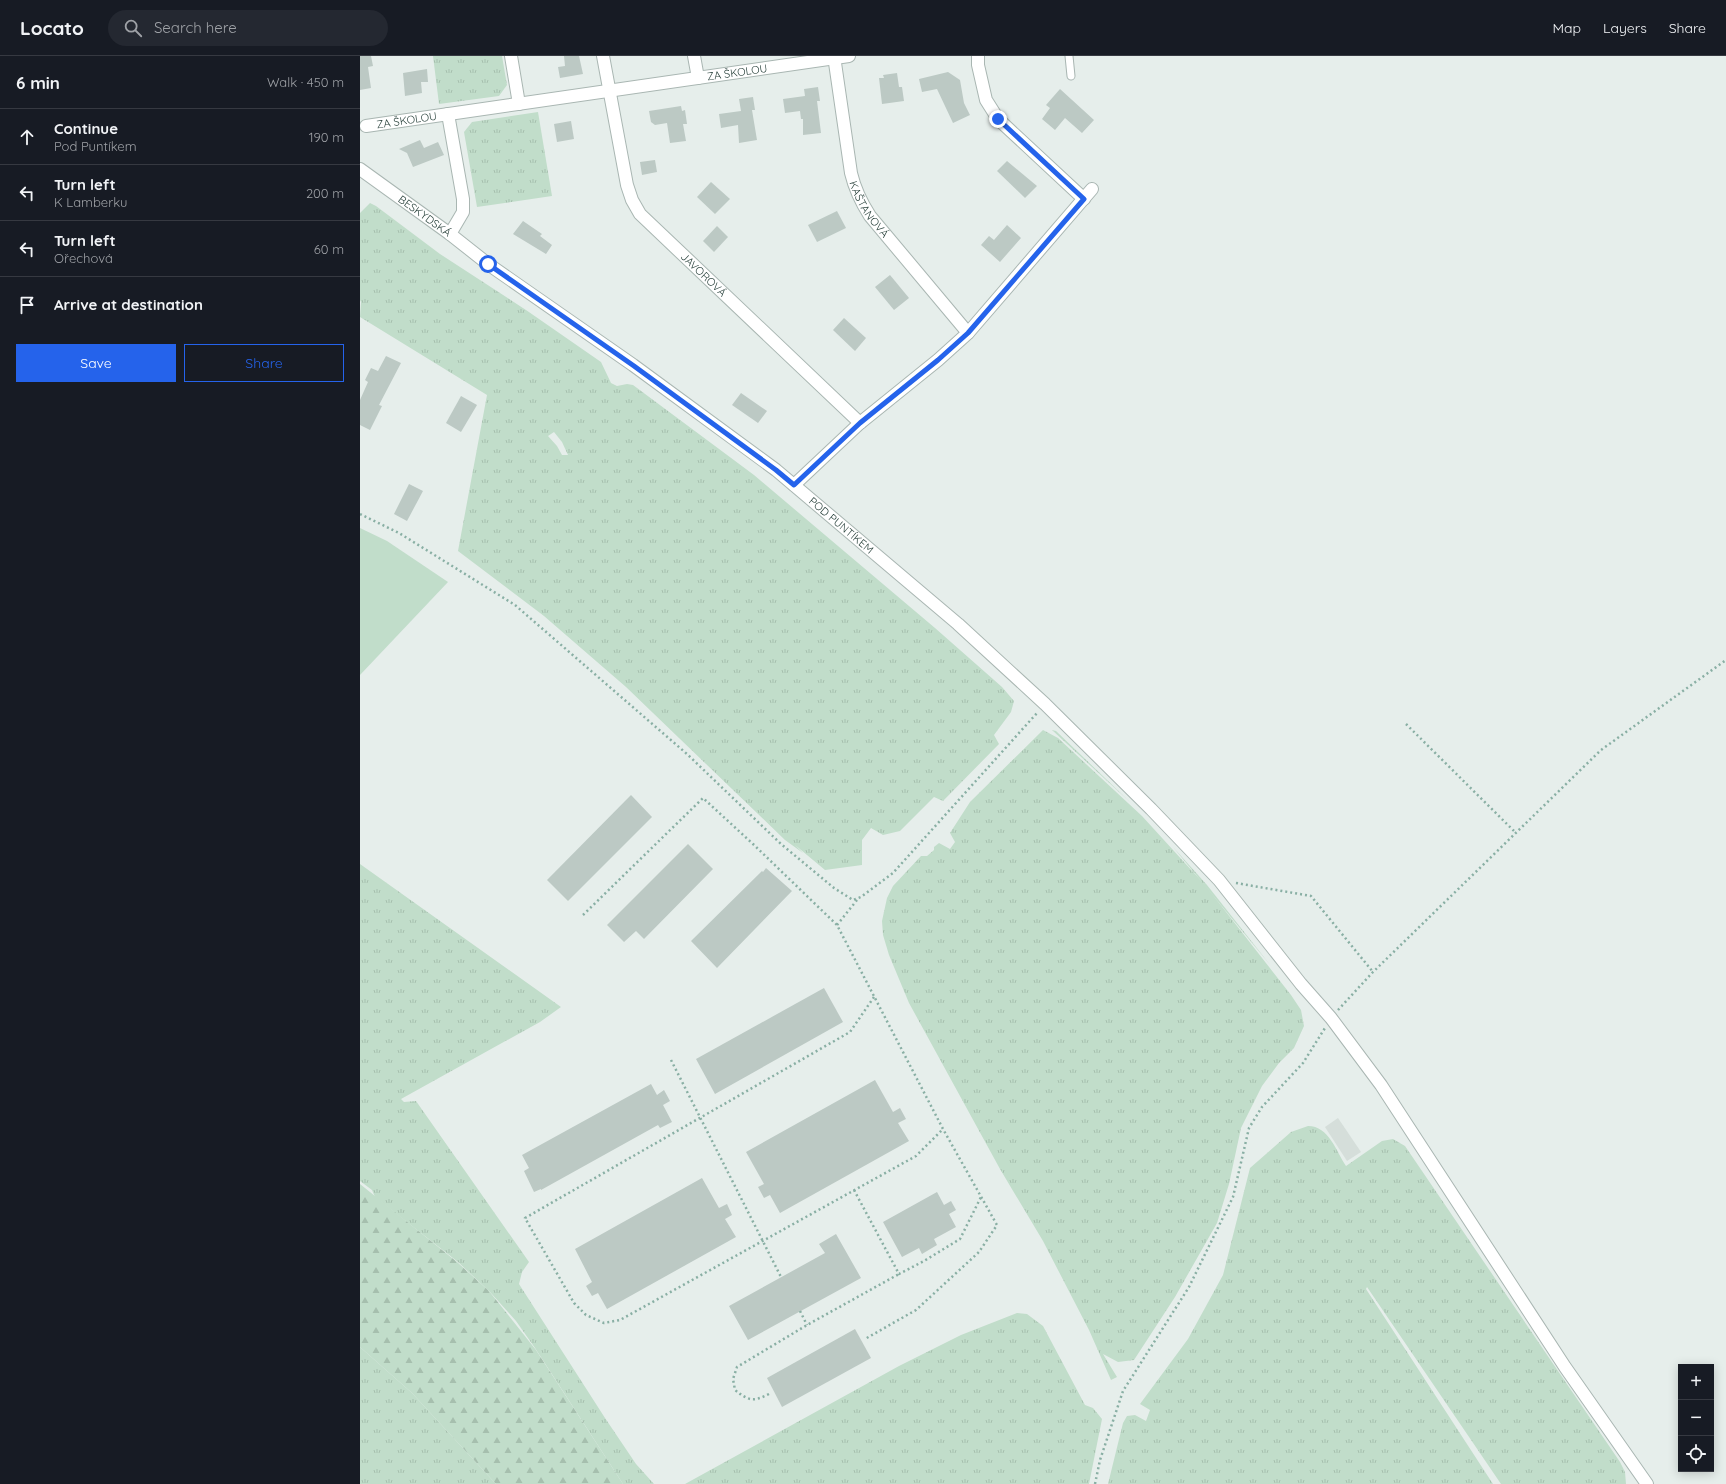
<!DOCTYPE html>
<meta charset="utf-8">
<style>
body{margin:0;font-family:Quicksand,sans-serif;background:#242831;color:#f1f3f6}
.controls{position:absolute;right:12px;bottom:12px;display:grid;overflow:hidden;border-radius:0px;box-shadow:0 2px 10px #0003}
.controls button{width:36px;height:36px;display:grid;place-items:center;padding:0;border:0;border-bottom:1px solid #363941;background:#171b24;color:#f1f3f6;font:20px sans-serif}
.stop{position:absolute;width:12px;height:12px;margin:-9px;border:3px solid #2563eb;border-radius:50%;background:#fff}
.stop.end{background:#2563eb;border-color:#fff;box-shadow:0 1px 4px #0008}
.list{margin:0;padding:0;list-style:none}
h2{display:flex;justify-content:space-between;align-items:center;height:52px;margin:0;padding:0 16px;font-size:17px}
h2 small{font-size:13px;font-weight:400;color:#9ea1a6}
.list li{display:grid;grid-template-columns:26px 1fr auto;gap:12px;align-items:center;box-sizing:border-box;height:56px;padding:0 16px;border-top:1px solid #363941}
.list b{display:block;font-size:15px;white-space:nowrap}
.list p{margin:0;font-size:13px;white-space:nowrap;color:#9ea1a6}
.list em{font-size:13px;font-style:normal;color:#9ea1a6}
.actions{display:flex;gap:8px;padding:12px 16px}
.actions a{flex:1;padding:9px 0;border:1px solid #2563eb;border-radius:0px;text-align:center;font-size:14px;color:#2563eb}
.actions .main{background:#2563eb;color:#fff}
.icon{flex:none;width:22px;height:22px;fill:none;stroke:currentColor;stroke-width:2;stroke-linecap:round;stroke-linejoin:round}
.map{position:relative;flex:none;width:1366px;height:1428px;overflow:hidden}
header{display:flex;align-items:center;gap:24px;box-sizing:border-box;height:56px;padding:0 20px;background:#171b24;border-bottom:1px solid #363941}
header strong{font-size:19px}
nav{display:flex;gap:22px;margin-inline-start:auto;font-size:14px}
.search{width:280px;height:36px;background:#242831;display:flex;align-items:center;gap:10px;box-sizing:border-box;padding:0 14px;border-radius:22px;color:#9ea1a6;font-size:15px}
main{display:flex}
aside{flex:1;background:#171b24}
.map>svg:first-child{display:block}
.built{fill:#d5deda}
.grass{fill:url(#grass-tufts);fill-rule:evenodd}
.forest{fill:url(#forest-firs)}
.garden{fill:#c1ddca}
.building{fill:#bcc9c4}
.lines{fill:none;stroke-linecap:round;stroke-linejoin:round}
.lane-casing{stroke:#a9b6b2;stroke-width:9}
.street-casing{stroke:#a9b6b2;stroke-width:14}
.path{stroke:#89afa4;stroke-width:2.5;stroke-dasharray:2 3;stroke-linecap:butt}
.lane{stroke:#fff;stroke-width:7}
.street{stroke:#fff;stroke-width:12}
.route{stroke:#2563eb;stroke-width:5}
.labels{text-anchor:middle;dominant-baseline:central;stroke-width:3.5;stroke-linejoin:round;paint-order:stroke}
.street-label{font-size:11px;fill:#263f39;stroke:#f7faf9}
</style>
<header>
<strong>Locato</strong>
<div class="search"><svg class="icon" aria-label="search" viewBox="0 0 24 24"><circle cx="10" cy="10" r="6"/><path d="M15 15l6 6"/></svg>Search here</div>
<nav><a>Map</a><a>Layers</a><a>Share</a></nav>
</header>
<main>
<aside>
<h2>6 min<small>Walk · 450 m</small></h2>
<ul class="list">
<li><svg class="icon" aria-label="ahead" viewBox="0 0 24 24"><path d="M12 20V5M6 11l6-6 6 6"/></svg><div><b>Continue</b><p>Pod Puntíkem</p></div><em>190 m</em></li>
<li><svg class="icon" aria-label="left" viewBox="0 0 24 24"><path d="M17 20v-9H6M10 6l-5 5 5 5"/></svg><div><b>Turn left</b><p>K Lamberku</p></div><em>200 m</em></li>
<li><svg class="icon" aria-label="left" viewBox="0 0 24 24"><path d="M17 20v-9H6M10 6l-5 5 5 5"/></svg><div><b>Turn left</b><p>Ořechová</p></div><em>60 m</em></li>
<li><svg class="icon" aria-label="arrive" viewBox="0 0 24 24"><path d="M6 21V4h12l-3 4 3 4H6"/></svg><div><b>Arrive at destination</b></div></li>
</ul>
<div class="actions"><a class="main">Save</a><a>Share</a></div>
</aside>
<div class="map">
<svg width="1366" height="1428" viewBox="0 0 1366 1428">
<defs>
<pattern id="grass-tufts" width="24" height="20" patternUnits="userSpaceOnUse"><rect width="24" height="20" fill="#c1ddca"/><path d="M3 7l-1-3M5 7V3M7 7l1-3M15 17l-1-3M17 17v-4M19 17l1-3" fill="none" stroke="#a6bfae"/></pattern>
<pattern id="forest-firs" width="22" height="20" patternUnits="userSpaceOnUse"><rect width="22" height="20" fill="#c1ddca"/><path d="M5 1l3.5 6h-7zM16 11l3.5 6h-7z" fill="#a6bfae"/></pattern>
</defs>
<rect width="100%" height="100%" fill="#e6eeeb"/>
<polygon class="built" points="978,1062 1001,1096 987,1105 965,1071"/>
<g class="grass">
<polygon points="73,0 142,0 147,29 139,40 79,48"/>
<polygon points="178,56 192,140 117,151 104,76 112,66"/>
<path d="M10,147L16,150L80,198L166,254L241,306L251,327L257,330L267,328L273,329L394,419L575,572L642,631L654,645L651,656L634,679L639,688L583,745L574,741L540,775L523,779L511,772L502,784V809L465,814L435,789L443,797L425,784L266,631L184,560L98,495L127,339L0,261L1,246L0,244V157ZM194,376L202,386L208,399H202L197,390L188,380Z"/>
<polygon points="683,674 698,682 782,760 845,829 931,939 941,954 944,970 934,992 919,1007 902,1030 881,1072 869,1128 857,1167 815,1241 774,1304 758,1306 743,1298 757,1321 751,1324 729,1274 683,1185 640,1113 549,947 529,899 523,879 522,865 527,842 533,830 561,800 567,800 574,794 574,791 579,787 590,793 595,786 590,777 610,746"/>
<polygon points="692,674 696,675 771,747"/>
<polygon points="813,791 847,829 911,910"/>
<polygon points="0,808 201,951 180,966 41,1043 44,1046 56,1045 169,1206 162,1216 159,1228 245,1362 276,1408 294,1428 263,1428 175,1292 156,1265 130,1236 98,1206 15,1141 12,1134 0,1125"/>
<path d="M948,1070C969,1070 976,1095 986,1110L1022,1085L1033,1083L1045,1090L1260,1406L1265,1416L1266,1428H1141L1007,1231L1006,1233L1133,1428H748L763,1367L767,1360L775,1359L786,1365L790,1354L780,1348L828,1283L863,1219L890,1112L931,1076Z"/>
<polygon points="657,1257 667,1258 683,1270 725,1349 733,1352 742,1363 729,1428 325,1428 539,1310 601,1279"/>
<polygon points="0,1291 52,1337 136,1428 0,1428"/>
</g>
<polygon class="forest" points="0,1128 97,1206 129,1235 176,1294 263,1428 136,1428 52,1337 0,1291"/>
<polygon class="garden" points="0,472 27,485 88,526 0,619"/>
<g class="building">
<polygon points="0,0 11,0 13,10 8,11 11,32 0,34"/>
<polygon points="204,0 219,0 223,18 200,22 198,11 205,10"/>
<polygon points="67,13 68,26 61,26 62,37 45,40 43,17"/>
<polygon points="588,16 600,24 604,47 610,59 593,67 577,33 562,36 559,23"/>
<polygon points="537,17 539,31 542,31 544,45 522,48 519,22 524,22 523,19"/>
<polygon points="458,31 460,45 457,45 461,77 443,79 443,63 441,63 440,55 425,57 423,43 445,40 444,33"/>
<polygon points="700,33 734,64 722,77 705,62 695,74 682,63 690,52 686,49"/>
<polygon points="393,41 395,54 392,54 397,84 379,87 378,69 361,72 359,58 381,55 379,43"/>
<polygon points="321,50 322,55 325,54 327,68 323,68 326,85 310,87 307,67 295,69 291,66 289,55"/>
<polygon points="211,65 214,83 197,86 194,68"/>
<polygon points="60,84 64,92 78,86 84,99 53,111 47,97 39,93"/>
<polygon points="295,104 297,116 282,119 280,106"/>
<polygon points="647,105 677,130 665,142 637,115"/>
<polygon points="351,126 370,143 355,158 337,141"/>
<polygon points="477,155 486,172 457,186 448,169"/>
<polygon points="163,165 182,178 180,180 192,189 186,198 153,178"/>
<polygon points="647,169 661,182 640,206 621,189 629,180 634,184"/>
<polygon points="357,170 368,181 354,196 343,185"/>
<polygon points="530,219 549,242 534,254 515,231"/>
<polygon points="484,262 506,282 495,295 473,274"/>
<polygon points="26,300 41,307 19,349 22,350 10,374 0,369 0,344 8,326 5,324 11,312 18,315"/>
<polygon points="381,337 407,355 398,367 372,349"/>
<polygon points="101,340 117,349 101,376 86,367"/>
<polygon points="49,428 63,435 47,465 34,458"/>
<polygon points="271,739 292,761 208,845 187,824"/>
<polygon points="328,788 353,813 284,883 276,875 264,886 247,869"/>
<polygon points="406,812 432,835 357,912 331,885 402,815 403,816"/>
<polygon points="464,932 483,966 355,1038 336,1003"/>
<polygon points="515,1024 533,1056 540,1052 546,1063 538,1067 549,1085 420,1157 410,1139 404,1142 398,1131 404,1128 386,1096"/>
<polygon points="291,1028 297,1039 304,1034 310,1045 303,1049 312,1066 300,1072 298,1069 181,1134 181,1133 174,1136 164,1115 169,1112 162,1099"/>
<polygon points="342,1122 359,1152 367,1148 372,1159 365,1163 376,1181 247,1253 238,1237 232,1240 226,1230 232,1226 215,1193"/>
<polygon points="577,1136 584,1149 591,1145 596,1154 589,1158 596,1171 574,1183 577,1189 562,1198 559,1192 542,1201 523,1166"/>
<polygon points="476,1178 501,1222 388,1284 369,1250 465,1197 459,1188"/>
<polygon points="495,1273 511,1302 422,1351 407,1322"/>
</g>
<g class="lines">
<g class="lane-casing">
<polyline id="lane" points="709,0 711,20"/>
</g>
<g class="street-casing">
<g id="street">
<polyline points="151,0 159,48"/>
<path id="s1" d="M243,0L267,129L272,144L280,158L500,367"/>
<polyline points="334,0 338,22"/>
<path id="s2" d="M474,0L491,117C495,134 501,146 510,160L608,277"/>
<polyline points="618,0 618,9 626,44 638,63 724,143"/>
<polyline points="88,58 103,143 103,156 90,178"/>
<path id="s3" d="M6,70L489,0"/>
<path id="s4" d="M0,113L90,178L128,208L273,309L416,414L598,568L685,648L791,753L859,824L941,928L971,962L1021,1029L1205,1311L1287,1428"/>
<polyline points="434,429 500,367 578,304 608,277 732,133"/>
</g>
</g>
<g class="path">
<polyline points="0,458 39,477 155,549 327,698 421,788 474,832 493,844 501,841 533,817 677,657"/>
<polyline points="1046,668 1155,776"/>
<polyline points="876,827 951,840 1013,916"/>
<polyline points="223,859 343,742 393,788 477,869 583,1073 637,1169 619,1196 556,1254 505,1283"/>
<polyline points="477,869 497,844"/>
<polyline points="514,941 490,976 165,1162 214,1247 226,1259 244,1267 260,1264 556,1100 583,1073"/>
<polyline points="978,954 1013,916 1241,694 1366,604"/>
<polyline points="311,1004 421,1221"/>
<polyline points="494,1134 539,1218 564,1205 600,1183 621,1141"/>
<polyline points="440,1255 447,1269"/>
<path d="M409,1338C393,1346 389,1345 375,1334L373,1323L377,1311L447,1269L539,1218"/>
<polyline points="735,1428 740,1404 763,1335 829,1231 873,1141 889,1072 902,1051 943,1007 965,972"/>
</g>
<use href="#lane" class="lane"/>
<use href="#street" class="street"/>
</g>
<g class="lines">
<polyline class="route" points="128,208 274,310 416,414 434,429 500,367 578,304 608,277 724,143 638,63"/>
</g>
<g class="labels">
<g class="street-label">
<text stroke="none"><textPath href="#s3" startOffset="375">ZA ŠKOLOU</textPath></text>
<text stroke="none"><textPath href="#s3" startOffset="41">ZA ŠKOLOU</textPath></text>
<text stroke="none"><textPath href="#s2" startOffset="159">KAŠTANOVÁ</textPath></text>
<text stroke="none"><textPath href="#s4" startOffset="80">BESKYDSKÁ</textPath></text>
<text stroke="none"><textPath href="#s1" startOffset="251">JAVOROVÁ</textPath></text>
<text stroke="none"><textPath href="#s4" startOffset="599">POD PUNTÍKEM</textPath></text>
</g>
</g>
</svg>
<div class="controls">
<button>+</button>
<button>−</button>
<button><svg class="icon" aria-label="locate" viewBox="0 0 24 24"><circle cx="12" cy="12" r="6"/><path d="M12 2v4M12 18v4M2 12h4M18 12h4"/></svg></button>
</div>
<div class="stop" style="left:128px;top:208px"></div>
<div class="stop end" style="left:638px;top:63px"></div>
</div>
</main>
